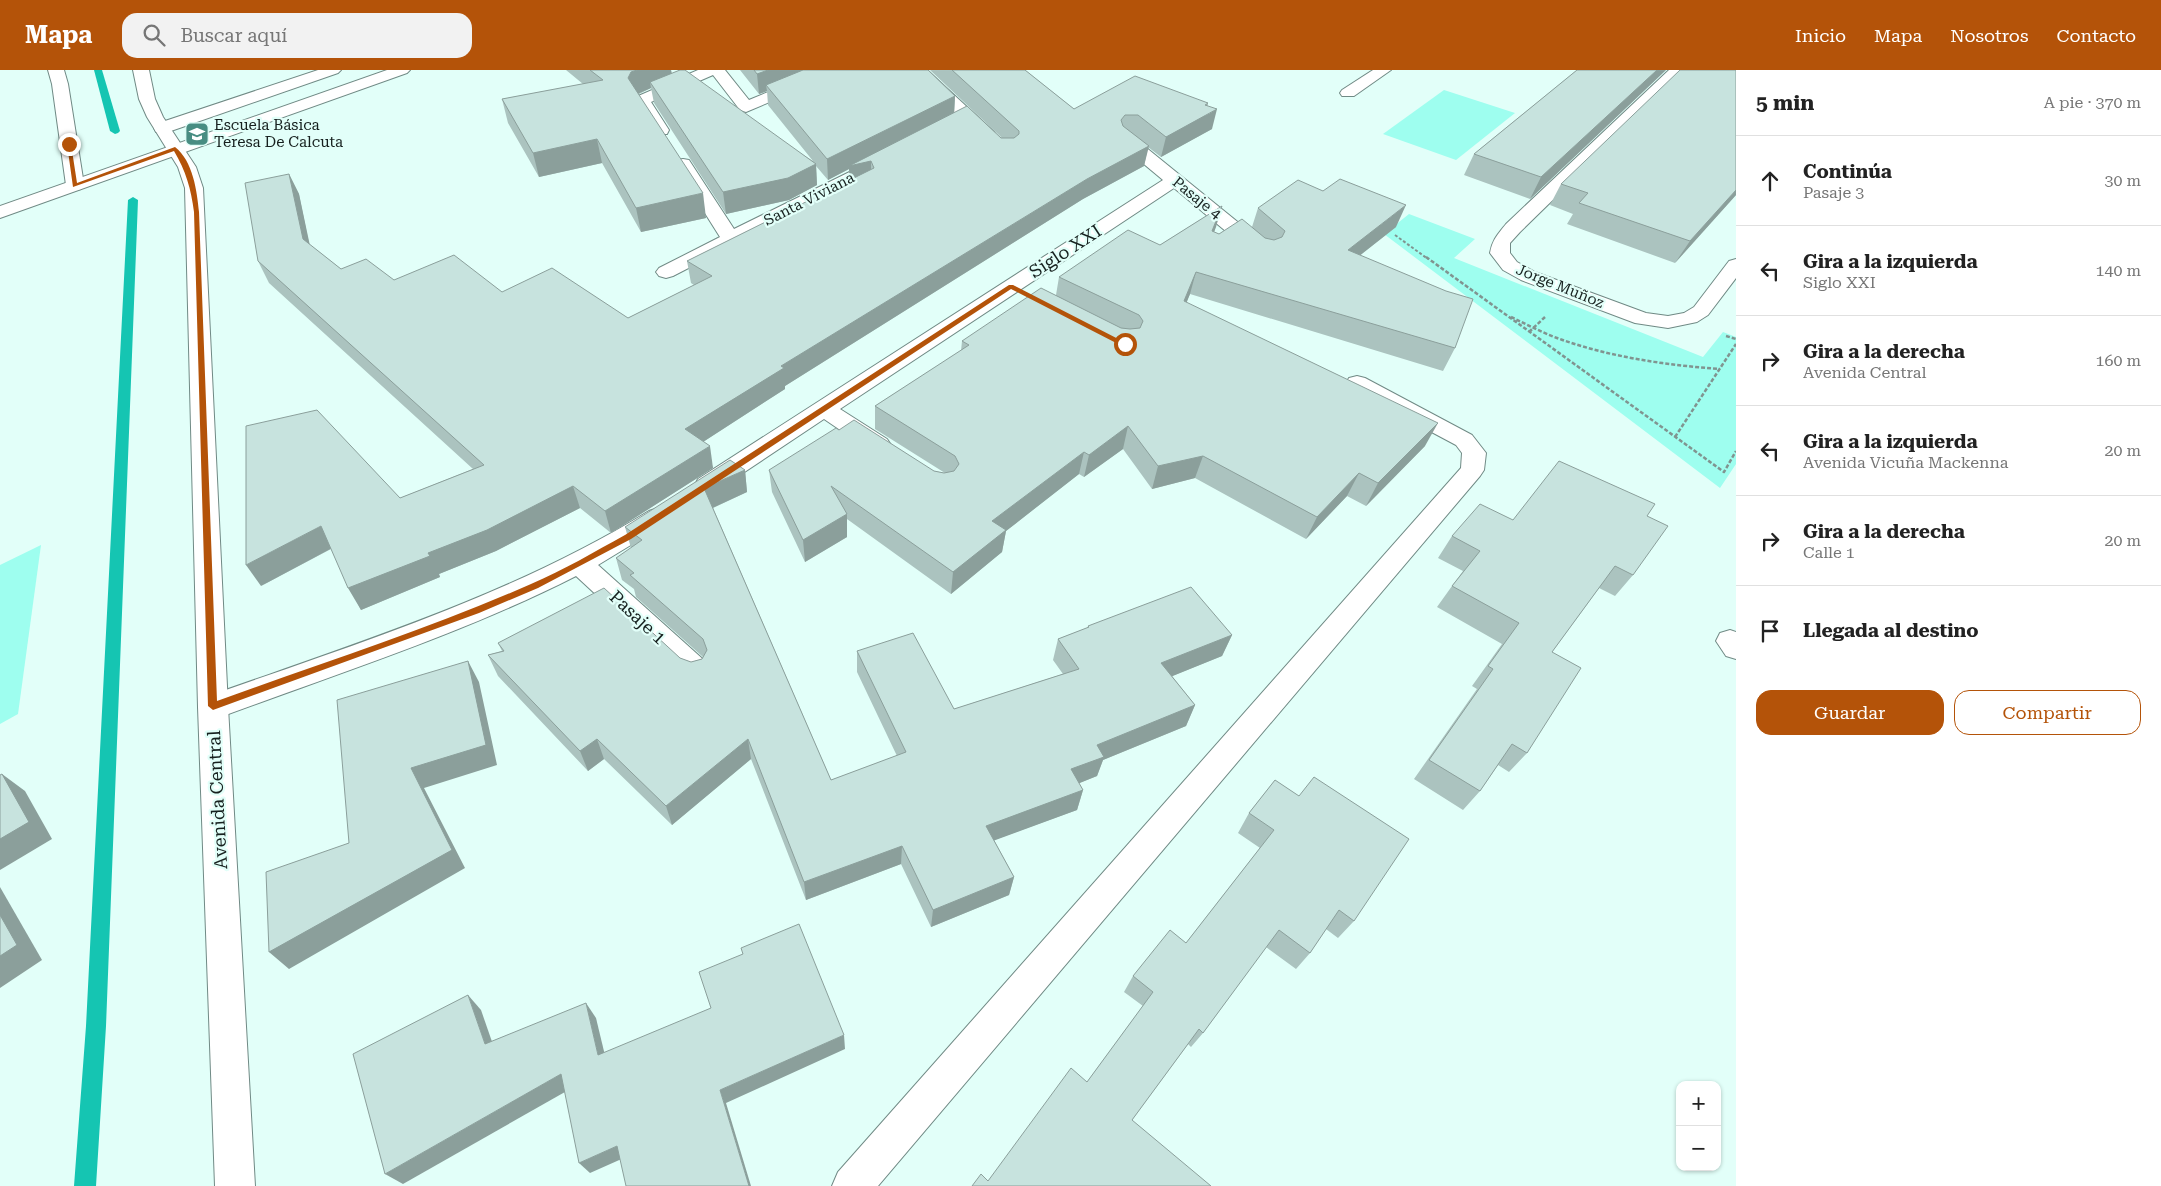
<!DOCTYPE html>
<html lang="es">
<meta charset="utf-8">
<style>
body{margin:0;font-family:"Roboto Serif",serif;background:#f2f2f2;color:#222}
.controls{position:absolute;right:15px;bottom:15px;display:grid;overflow:hidden;border-radius:10px;box-shadow:0 1px 4px #0004}
.controls button{width:45px;height:45px;display:grid;place-items:center;padding:0;border:0;border-bottom:1px solid #e0e0e0;background:#fff;color:#222;font:25px sans-serif}
.stop{position:absolute;width:15px;height:15px;margin:-11px;border:4px solid #b45309;border-radius:50%;background:#fff}
.stop.end{background:#b45309;border-color:#fff;box-shadow:0 1px 5px #0008}
.list{margin:0;padding:0;list-style:none}
h2{display:flex;justify-content:space-between;align-items:center;height:65px;margin:0;padding:0 20px;font-size:21px}
h2 small{font-size:16px;font-weight:400;color:#767676}
.list li{display:grid;grid-template-columns:32px 1fr auto;gap:15px;align-items:center;box-sizing:border-box;height:90px;padding:0 20px;border-top:1px solid #e0e0e0}
.list b{display:block;font-size:19px;white-space:nowrap}
.list p{margin:0;font-size:16px;white-space:nowrap;color:#767676}
.list em{font-size:16px;font-style:normal;color:#767676}
.actions{display:flex;gap:10px;padding:15px 20px}
.actions a{flex:1;padding:11px 0;border:1px solid #b45309;border-radius:15px;text-align:center;font-size:18px;color:#b45309}
.actions .main{background:#b45309;color:#fff}
.icon{flex:none;width:28px;height:28px;fill:none;stroke:currentColor;stroke-width:2;stroke-linecap:round;stroke-linejoin:round}
.map{position:relative;flex:none;width:1736px;height:1116px;overflow:hidden}
header{display:flex;align-items:center;gap:30px;box-sizing:border-box;height:70px;padding:0 25px;background:#b45309;color:#fff}
header strong{font-size:24px}
nav{display:flex;gap:28px;margin-inline-start:auto;font-size:18px}
.search{width:350px;height:45px;background:#f2f2f2;display:flex;align-items:center;gap:12px;box-sizing:border-box;padding:0 18px;border-radius:15px;color:#767676;font-size:19px}
main{display:flex}
aside{flex:1;background:#fff}
.map>svg:first-child{display:block}
.green{fill:#9efeef}
.lines{fill:none;stroke-linecap:round;stroke-linejoin:round}
.stream{fill:#15c5b2;fill-rule:evenodd}
.minor-casing{stroke:#708a85;stroke-width:2}
.tertiary-casing{stroke:#708a85;stroke-width:2}
.primary-casing{stroke:#708a85;stroke-width:2}
.path-far1{stroke:#809490;stroke-width:2;stroke-dasharray:3 2;stroke-linecap:butt}
.path{stroke:#809490;stroke-width:2.5;stroke-dasharray:4 2;stroke-linecap:butt}
.minor{fill:#fff;fill-rule:evenodd}
.tertiary{fill:#fff;fill-rule:evenodd}
.primary{fill:#fff;fill-rule:evenodd}
.wall{fill:#abc3bf}
.shaded-wall{fill:#8b9f9b}
.building{fill:#c7e3de;stroke:#8b9f9b}
.route{fill:#b45309}
.labels{text-anchor:middle;dominant-baseline:central;stroke-width:4.5;stroke-linejoin:round;paint-order:stroke}
.far-poi-label{font-size:15px;fill:#17211f;stroke:#e2fff9;text-anchor:start}
.far-street-label{font-size:15px;fill:#17211f;stroke:#e2fff9}
.street-label{font-size:18px;fill:#17211f;stroke:#e2fff9}
</style>
<header>
<strong>Mapa</strong>
<div class="search"><svg class="icon" aria-label="search" viewBox="0 0 24 24"><circle cx="10" cy="10" r="6"/><path d="M15 15l6 6"/></svg>Buscar aquí</div>
<nav><a>Inicio</a><a>Mapa</a><a>Nosotros</a><a>Contacto</a></nav>
</header>
<main>
<div class="map">
<svg width="1736" height="1116" viewBox="0 0 1736 1116">
<rect width="100%" height="100%" fill="#e2fff9"/>
<g class="green">
<polygon points="1444,20 1515,43 1456,90 1383,64"/>
<polygon points="1409,144 1475,169 1454,188 1703,287 1723,262 1736,267 1736,394 1720,418 1384,164"/>
<polygon points="41,475 18,644 0,654 0,495"/>
</g>
<g class="lines">
<g class="stream">
<polygon points="94,0 102,0 120,61 118,63 115,64 110,61"/>
<polygon points="133,127 138,130 106,956 96,1116 74,1116 86,956 128,130"/>
</g>
<g class="minor-casing">
<g id="minor">
<polygon points="48,0 64,0 68,14 84,115 81,119 75,120 69,119 66,115 52,14"/>
<polygon points="318,0 341,0 338,3 168,62 156,62 154,58 156,54"/>
<polygon points="698,0 725,0 749,30 821,0 842,0 839,3 746,42 740,40 713,5 651,32 669,60 667,64 655,64 634,30 636,27"/>
<polygon points="910,0 927,0 994,62 996,66 994,70 982,70"/>
<polygon points="1373,0 1391,0 1354,26 1342,26 1340,23 1342,20"/>
<path d="M1669,0H1686L1520,162L1510,173V183L1517,192L1535,202L1646,243L1668,246L1684,243L1694,237L1729,191L1736,189V208L1708,245L1697,252L1668,258L1635,253L1521,210L1503,200L1490,183C1492,170 1498,164 1506,154Z"/>
<polygon points="1127,66 1133,67 1266,175 1269,179 1266,183 1259,185 1252,183 1174,118 840,339 887,369 891,375 887,381 879,383 871,381 824,349 716,421 707,423 698,421 695,415 698,409 1163,110 1121,75 1119,71 1121,67"/>
<polygon points="882,86 888,87 891,91 888,95 673,206 666,208 659,206 656,202 659,198 720,167 674,94 677,90 683,89 689,90 734,159"/>
<polygon points="1357,306 1365,308 1472,365 1486,383 1484,400 1480,406 878,1116 832,1116 838,1102 1461,398 1462,383 1456,375 1349,318 1346,313 1349,308"/>
<path d="M658,438L667,441L671,447L667,453L598,495L706,592L710,600L706,608L696,611L686,608L576,506C464,563 342,602 223,646L213,649L203,646L198,637L203,628C355,574 511,526 649,441Z"/>
<polygon points="1730,560 1736,562 1736,589 1726,586 1716,571 1720,563"/>
</g>
</g>
<g class="tertiary-casing">
<polygon id="tertiary" points="133,0 149,0 155,29 163,47 196,97 203,118 228,637 255,1116 215,1116 198,637 185,118 178,97 147,47 139,29"/>
</g>
<g class="primary-casing">
<polygon id="primary" points="387,0 410,0 407,3 0,148 0,136"/>
</g>
<polyline class="path-far1" points="1395,165 1428,189"/>
<g class="path">
<polyline points="1426,187 1724,402 1736,381"/>
<path d="M1511,247C1526,254 1541,262 1557,268C1609,287 1665,295 1720,299"/>
<polyline points="1529,262 1545,247"/>
<polyline points="1726,266 1736,269"/>
<polyline points="1675,367 1736,274"/>
</g>
<use href="#minor" class="minor"/>
<use href="#tertiary" class="tertiary"/>
<use href="#primary" class="primary"/>
</g>
<g class="wall">
<polygon points="566,0 671,0 672,3 813,91 768,35 767,21 759,24 740,0 928,0 955,26 954,43 1002,68 930,0 1025,0 1074,39 1207,36 1212,59 1161,87 1148,77 1144,96 1083,129 785,316 785,319 703,372 713,398 611,463 580,438 496,481 439,504 440,507 361,540 331,479 261,516 400,428 473,399 269,213 258,191 289,104 299,124 309,174 341,199 394,210 502,222 628,248 694,215 691,213 687,191 849,111 849,99 828,110 816,96 817,115 789,130 726,144 654,33 651,18 639,24 706,148 641,162 602,93 539,107 508,53 502,29 583,14"/>
<polygon points="1577,0 1666,0 1530,129 1464,105 1474,84"/>
<polygon points="1561,114 1736,125 1675,193 1567,154 1573,144 1550,135"/>
<polygon points="1222,136 1214,162 1219,164 1252,157 1258,138 1396,157 1360,185 1455,278 1443,301 1190,224 1186,233 1425,376 1366,436 1347,426 1306,469 1195,408 1152,419 1123,379 1084,407 1079,404 1006,461 1002,482 951,524 847,449 847,467 805,492 772,422 769,400 839,360 934,401 945,403 875,359 875,336 961,281 962,271 1056,225 1059,207 1160,175"/>
<polygon points="745,400 747,422 713,438 831,710 897,686 857,602 857,581 954,639 1063,604 1053,590 1058,569 1087,558 1088,556 1232,565 1222,586 1172,606 1195,635 1186,656 1103,690 1097,706 1079,713 1083,720 1077,740 994,770 1014,807 1009,825 931,857 901,794 806,830 751,689 672,755 604,689 588,701 498,606 488,585 502,581 498,573 680,588 691,592 702,589 703,587 636,527 634,519 622,510 616,488 631,478 625,457"/>
<polygon points="1647,446 1633,505 1615,526 1599,518 1552,582 1527,683 1509,702 1498,695 1480,721 1463,740 1414,709 1477,619 1472,616 1502,574 1437,537 1452,516 1463,501 1438,488 1452,466 1513,450"/>
<polygon points="1275,710 1354,851 1338,868 1326,859 1310,883 1296,899 1266,877 1203,963 1191,977 1188,974 1132,1050 988,1111 1087,1012 1143,936 1124,922 1133,906 1186,873 1260,778 1238,763 1249,743"/>
</g>
<g class="shaded-wall">
<polygon points="637,0 671,0 672,9 650,12 651,18 635,25 628,8 631,2"/>
<polygon points="768,0 816,0 766,15 767,21 759,24 757,4"/>
<polygon points="1657,0 1666,0 1530,129 1541,107"/>
<polygon points="955,26 954,46 871,91 871,112 850,117 849,99 828,110 827,89"/>
<polygon points="1208,33 1205,46 1217,39 1212,59 1161,87 1166,67"/>
<polygon points="597,69 602,93 539,107 533,83"/>
<polygon points="1149,76 1144,96 1083,129 785,316 785,319 689,381 685,359 781,296 1087,109"/>
<polygon points="816,94 817,115 789,130 726,144 723,122"/>
<polygon points="289,104 299,124 313,190 303,169"/>
<polygon points="1736,120 1736,125 1675,193 1690,171"/>
<polygon points="703,123 706,148 641,162 636,138"/>
<polygon points="1406,135 1396,157 1339,202 1348,180"/>
<polygon points="1222,136 1216,157 1206,183 1212,161"/>
<polygon points="1196,202 1190,224 1178,254 1184,231"/>
<polygon points="1438,353 1425,376 1366,436 1378,413"/>
<polygon points="1128,356 1123,379 1084,407 1089,385"/>
<polygon points="710,376 713,398 611,463 605,441"/>
<polygon points="1084,382 1079,404 1006,461 1002,482 951,524 953,502 992,451"/>
<polygon points="1203,386 1195,408 1152,419 1158,396"/>
<polygon points="745,400 747,422 708,440 704,418"/>
<polygon points="1359,403 1347,426 1306,469 1317,447"/>
<polygon points="573,416 580,438 496,481 439,504 440,507 361,540 348,518"/>
<polygon points="847,444 847,467 805,492 803,470"/>
<polygon points="321,456 334,477 261,516 246,495"/>
<polygon points="1232,565 1222,586 1153,614 1161,593"/>
<polygon points="468,591 479,612 497,695 424,718 465,798 289,899 269,882 411,698"/>
<polygon points="1195,635 1186,656 1103,690 1097,706 1065,719 1071,699 1097,675"/>
<polygon points="597,669 604,689 588,701 580,681"/>
<polygon points="748,669 751,689 672,755 666,736"/>
<polygon points="2,704 25,721 52,769 0,800 0,769"/>
<polygon points="1083,720 1077,740 982,775 986,756"/>
<polygon points="902,776 901,794 806,830 804,812"/>
<polygon points="1014,807 1009,825 931,857 933,840"/>
<polygon points="0,817 42,890 0,918"/>
<polygon points="468,925 481,940 498,989 485,974"/>
<polygon points="586,933 596,948 608,998 598,985"/>
<polygon points="844,965 845,979 726,1033 751,1116 749,1116 720,1020"/>
<polygon points="561,1004 572,1018 403,1114 385,1104"/>
<polygon points="617,1076 626,1087 590,1103 579,1093"/>
</g>
<g class="building">
<polygon points="590,0 637,0 631,2 628,8 703,123 636,138 597,69 533,83 502,29 603,10"/>
<polygon points="680,0 685,0 816,94 788,108 723,122 650,12"/>
<polygon points="754,0 768,0 757,4"/>
<polygon points="803,0 928,0 955,26 827,89 766,15"/>
<polygon points="952,0 1025,0 1074,39 1135,6 1208,33 1205,35 1217,39 1166,67 1138,45 1125,45 1121,50 1123,56 1149,76 1087,109 781,296 784,298 685,359 710,376 605,441 573,416 487,460 428,483 430,486 348,518 321,456 246,495 246,356 317,340 400,428 484,395 258,191 245,113 289,104 303,169 341,199 366,189 394,210 454,185 502,222 552,198 628,248 712,206 687,191 874,98 871,91 849,96 967,36 1001,68 1014,68 1019,64 1019,61"/>
<polygon points="1577,0 1657,0 1541,107 1474,84"/>
<polygon points="1680,0 1736,0 1736,120 1690,171 1579,133 1588,123 1561,114"/>
<polygon points="1340,109 1406,135 1348,180 1446,221 1473,229 1455,278 1196,202 1184,231 1438,353 1378,413 1359,403 1317,447 1203,386 1158,396 1128,356 1089,385 1084,382 992,451 1006,460 953,502 831,416 847,444 803,470 769,400 836,358 839,360 854,350 934,401 944,403 954,401 959,394 955,386 875,336 969,275 962,271 1041,218 1121,258 1130,259 1140,258 1143,251 1139,245 1059,207 1128,160 1160,175 1222,136 1212,161 1219,164 1242,149 1265,168 1274,170 1282,167 1285,161 1258,138 1298,110 1323,121"/>
<polygon points="730,390 745,400 704,418 831,710 906,682 857,581 913,563 954,639 1079,599 1058,569 1089,557 1088,556 1191,517 1232,565 1161,593 1195,635 1097,675 1104,687 1071,699 1083,720 986,756 1014,807 933,840 902,776 804,812 748,669 666,736 597,669 580,681 488,585 504,581 498,573 604,518 680,588 691,592 702,589 707,580 703,569 630,505 634,503 616,488 642,470 625,457"/>
<polygon points="1559,391 1655,434 1647,446 1668,456 1633,505 1615,496 1552,582 1581,598 1527,683 1512,674 1480,721 1429,690 1493,599 1488,596 1519,553 1452,516 1480,481 1452,466 1480,434 1513,450"/>
<polygon points="468,591 486,675 411,698 452,780 269,882 266,802 349,773 337,630"/>
<polygon points="2,704 29,752 0,769 0,705"/>
<polygon points="1314,707 1409,769 1354,851 1339,840 1310,883 1279,860 1203,963 1199,959 1132,1050 1211,1116 972,1116 981,1104 988,1111 1071,998 1087,1012 1153,922 1133,906 1170,860 1186,873 1274,760 1249,743 1275,710 1299,726"/>
<polygon points="0,845 17,875 0,886"/>
<polygon points="799,854 844,965 720,1020 749,1116 626,1116 617,1076 579,1093 561,1004 385,1104 353,984 468,925 485,974 586,933 598,985 711,938 699,902 743,884 741,878"/>
</g>
<path class="route" d="M69,73L71,74L77,113L175,77C193,91 197,121 199,142L217,631C322,593 429,559 531,514C564,500 594,482 625,465L1009,215H1013L1128,274L1122,276L1011,219L631,469L538,518L479,543L213,640L208,636L194,142C191,119 186,101 174,81L73,117L67,74Z"/>
<defs>
<g id="school-square" transform="scale(1.25)"><rect x="-9" y="-9" width="18" height="18" rx="4" fill="#488d82" stroke="#e2fff9"/><path d="M0-5L7-2L0 1L-7-2ZM-4 1L0 2.5L4 1V4Q0 6-4 4Z" fill="#fff"/></g>
</defs>
<g fill-rule="evenodd">
<use href="#school-square" x="197" y="64"/>
</g>
<g class="labels">
<g class="far-poi-label">
<text x="214" y="55">Escuela Básica<tspan x="214" dy="17">Teresa De Calcuta</tspan></text>
</g>
<g class="far-street-label">
<text transform="translate(1197 128) rotate(39)">Pasaje 4</text>
<text transform="translate(809 129) rotate(-27)">Santa Viviana</text>
<text transform="translate(1560 216) rotate(22)">Jorge Muñoz</text>
</g>
<g class="street-label">
<text transform="translate(1065 181) rotate(-33)">Siglo XXI</text>
<text transform="translate(638 547) rotate(43)">Pasaje 1</text>
<text transform="translate(217 730) rotate(-93)">Avenida Central</text>
</g>
</g>
</svg>
<div class="controls">
<button>+</button>
<button>−</button>
</div>
<div class="stop" style="left:1125px;top:274px"></div>
<div class="stop end" style="left:69px;top:74px"></div>
</div>
<aside>
<h2>5 min<small>A pie · 370 m</small></h2>
<ul class="list">
<li><svg class="icon" aria-label="ahead" viewBox="0 0 24 24"><path d="M12 20V5M6 11l6-6 6 6"/></svg><div><b>Continúa</b><p>Pasaje 3</p></div><em>30 m</em></li>
<li><svg class="icon" aria-label="left" viewBox="0 0 24 24"><path d="M17 20v-9H6M10 6l-5 5 5 5"/></svg><div><b>Gira a la izquierda</b><p>Siglo XXI</p></div><em>140 m</em></li>
<li><svg class="icon" aria-label="right" viewBox="0 0 24 24"><path d="M7 20v-9h11M14 6l5 5-5 5"/></svg><div><b>Gira a la derecha</b><p>Avenida Central</p></div><em>160 m</em></li>
<li><svg class="icon" aria-label="left" viewBox="0 0 24 24"><path d="M17 20v-9H6M10 6l-5 5 5 5"/></svg><div><b>Gira a la izquierda</b><p>Avenida Vicuña Mackenna</p></div><em>20 m</em></li>
<li><svg class="icon" aria-label="right" viewBox="0 0 24 24"><path d="M7 20v-9h11M14 6l5 5-5 5"/></svg><div><b>Gira a la derecha</b><p>Calle 1</p></div><em>20 m</em></li>
<li><svg class="icon" aria-label="arrive" viewBox="0 0 24 24"><path d="M6 21V4h12l-3 4 3 4H6"/></svg><div><b>Llegada al destino</b></div></li>
</ul>
<div class="actions"><a class="main">Guardar</a><a>Compartir</a></div>
</aside>
</main>
